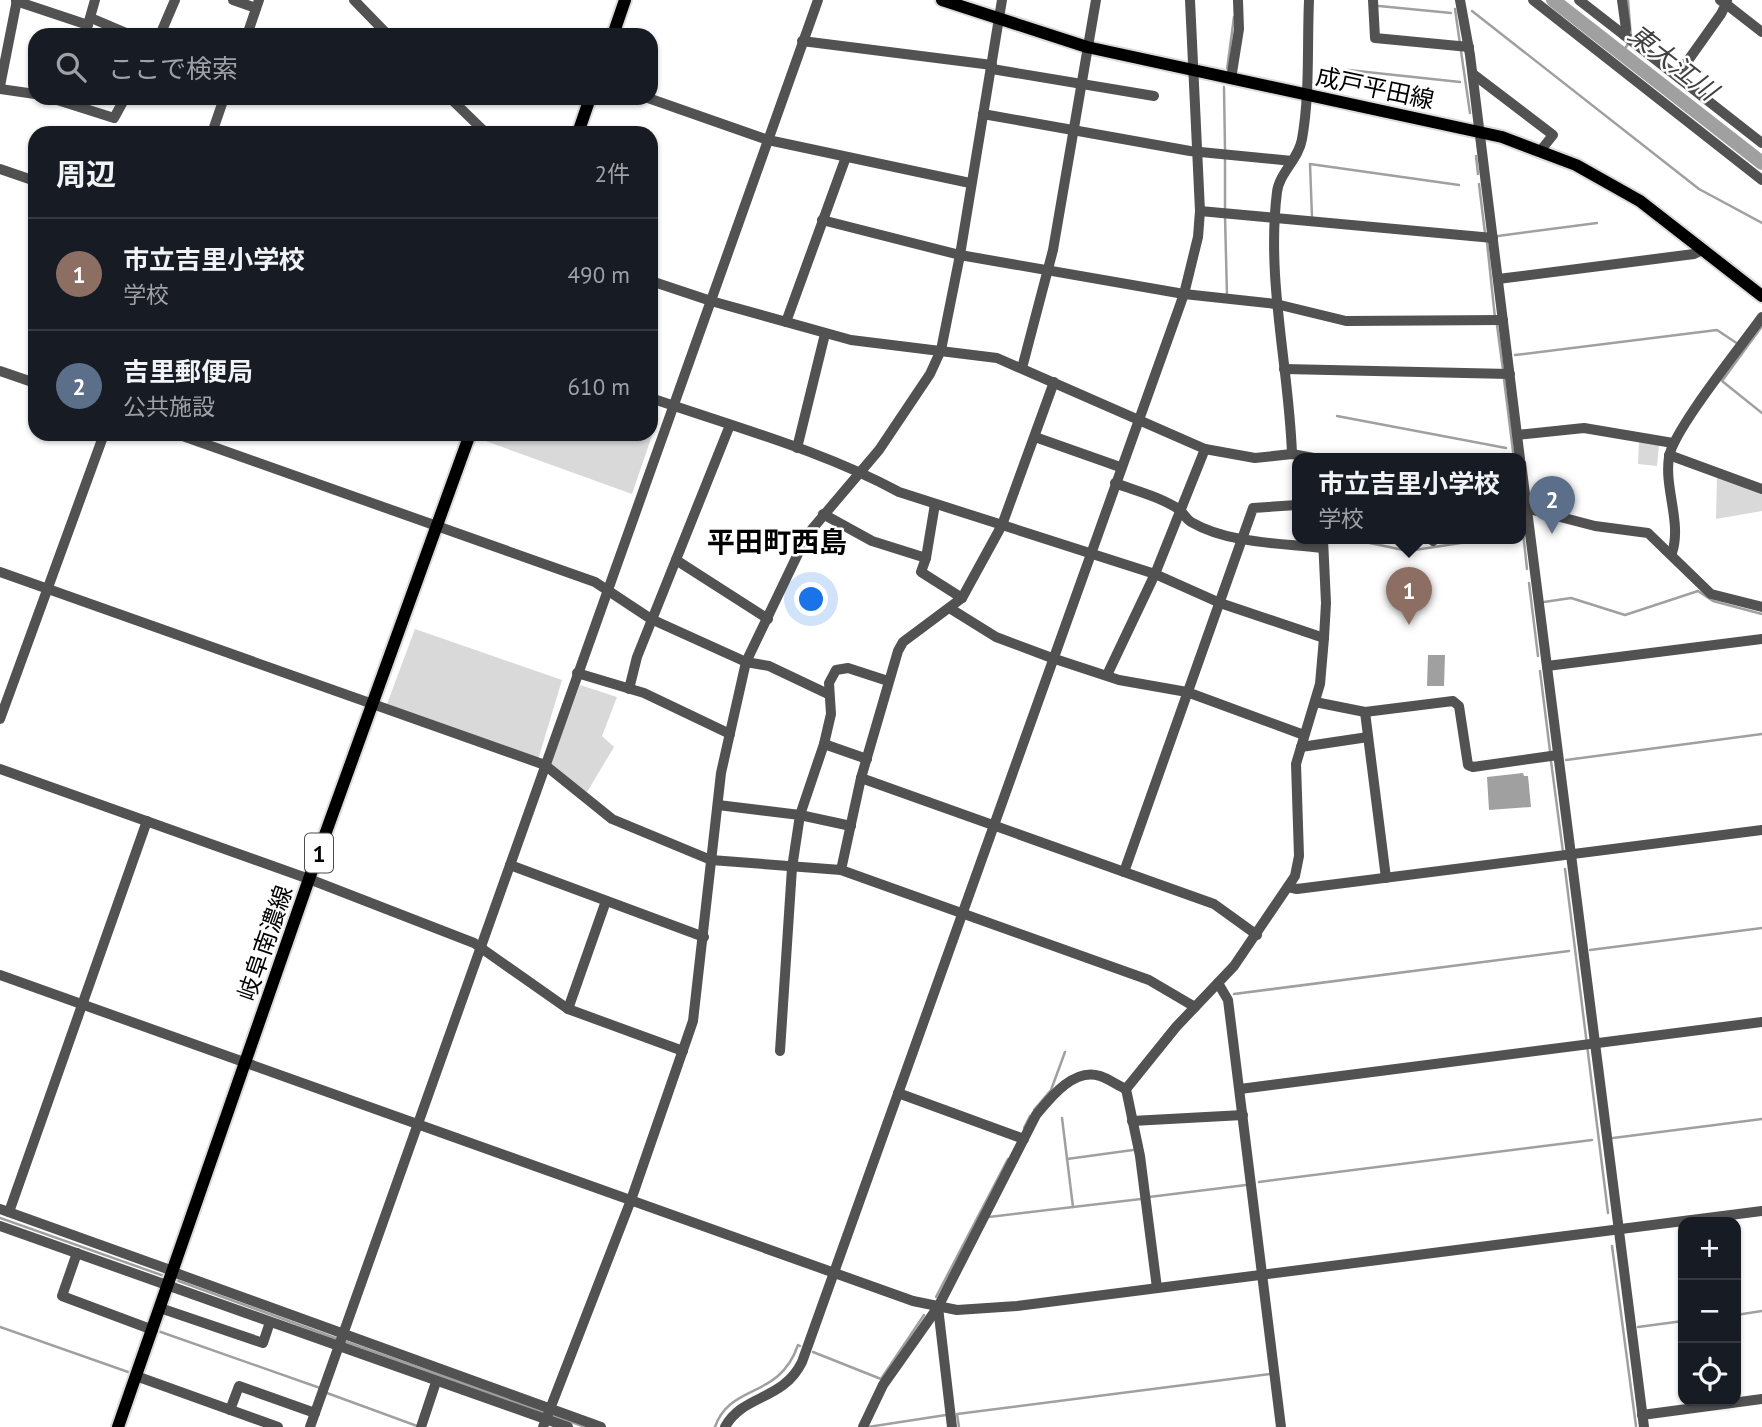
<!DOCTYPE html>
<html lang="ja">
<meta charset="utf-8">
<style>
body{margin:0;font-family:"PT Sans","Noto Sans JP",sans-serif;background:#20242c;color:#f1f3f6}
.controls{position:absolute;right:21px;bottom:21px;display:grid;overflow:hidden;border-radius:14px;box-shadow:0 2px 5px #0004}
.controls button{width:63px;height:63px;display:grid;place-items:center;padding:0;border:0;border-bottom:2px solid #363941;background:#171b24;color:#f1f3f6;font:35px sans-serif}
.you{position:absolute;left:812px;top:600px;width:24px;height:24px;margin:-18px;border:5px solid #fff;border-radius:50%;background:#1a73e8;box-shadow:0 0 0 10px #1a73e833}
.badge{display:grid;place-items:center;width:46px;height:46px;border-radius:50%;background:#2563eb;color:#fff;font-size:23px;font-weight:700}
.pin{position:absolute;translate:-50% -58px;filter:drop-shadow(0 2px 4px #0008)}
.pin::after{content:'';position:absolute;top:37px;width:24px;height:21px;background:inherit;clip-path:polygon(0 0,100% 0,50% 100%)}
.popup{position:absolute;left:1292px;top:453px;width:234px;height:91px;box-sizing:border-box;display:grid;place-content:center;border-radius:14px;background:#171b24;filter:drop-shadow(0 2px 5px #0005);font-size:23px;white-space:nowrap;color:#9ea1a6}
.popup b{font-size:26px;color:#f1f3f6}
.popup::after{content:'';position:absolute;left:50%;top:100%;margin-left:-14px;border:14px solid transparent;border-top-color:#171b24}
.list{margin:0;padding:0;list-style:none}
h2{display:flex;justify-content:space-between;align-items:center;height:91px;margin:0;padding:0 28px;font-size:30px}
h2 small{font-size:23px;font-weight:400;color:#9ea1a6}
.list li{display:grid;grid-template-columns:46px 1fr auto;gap:21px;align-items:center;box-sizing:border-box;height:112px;padding:0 28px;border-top:2px solid #363941}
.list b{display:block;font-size:26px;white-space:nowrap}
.list p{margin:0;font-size:23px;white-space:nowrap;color:#9ea1a6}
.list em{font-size:23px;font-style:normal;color:#9ea1a6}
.icon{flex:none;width:38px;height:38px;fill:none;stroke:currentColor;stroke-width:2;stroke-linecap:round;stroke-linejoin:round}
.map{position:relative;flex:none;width:1762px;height:1427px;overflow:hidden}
.search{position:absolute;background:#171b24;box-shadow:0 2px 5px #0004;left:28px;top:28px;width:630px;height:77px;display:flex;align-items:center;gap:18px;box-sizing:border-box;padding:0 24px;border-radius:21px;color:#9ea1a6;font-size:26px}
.panel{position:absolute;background:#171b24;box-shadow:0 2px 5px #0004;left:28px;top:126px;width:630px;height:315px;border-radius:21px}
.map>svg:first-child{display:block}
.green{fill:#d9d9d9}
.water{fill:#a0a0a0}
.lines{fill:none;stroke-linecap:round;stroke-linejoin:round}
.stream{stroke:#a0a0a0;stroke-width:2.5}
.river{stroke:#a0a0a0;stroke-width:14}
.major-casing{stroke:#dbdbdb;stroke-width:16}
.minor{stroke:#525252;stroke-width:10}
.major{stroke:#000;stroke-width:12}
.labels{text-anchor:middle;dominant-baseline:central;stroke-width:5;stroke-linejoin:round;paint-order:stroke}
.shield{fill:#fff;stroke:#4c4c4c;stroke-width:2}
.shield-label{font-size:23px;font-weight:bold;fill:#000}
.street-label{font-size:24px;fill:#000;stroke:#fff}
.water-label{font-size:26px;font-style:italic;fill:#414141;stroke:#fff}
.quarter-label{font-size:28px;font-weight:bold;fill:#000;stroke:#fff}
</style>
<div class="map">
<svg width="1762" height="1427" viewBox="0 0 1762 1427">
<rect width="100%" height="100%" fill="#fff"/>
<g class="green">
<polygon points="651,416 658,418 632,494 480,439 482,434 651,434"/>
<polygon points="1639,440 1659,444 1657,466 1638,464"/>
<polygon points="1717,475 1762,491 1762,511 1716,519"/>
<polygon points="415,629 562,680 538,760 387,704"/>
<polygon points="580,685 617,697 602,736 614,747 587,792 549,767"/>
</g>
<g class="water">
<polygon points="1428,655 1445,655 1444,686 1427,686"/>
<polygon points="1523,773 1524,776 1528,776 1531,807 1489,810 1487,777"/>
</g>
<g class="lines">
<g class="stream">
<polyline points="1628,0 1631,38"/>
<polyline points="1379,6 1451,13"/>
<polyline points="1455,9 1460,44"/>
<polyline points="1472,11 1699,189 1762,223"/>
<polyline points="1461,51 1470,113"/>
<polyline points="1622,53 1628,44"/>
<polyline points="1227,70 1234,17"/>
<polyline points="1348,70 1460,82"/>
<polyline points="1224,87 1225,149"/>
<polyline points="1476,156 1478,174"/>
<polyline points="1225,157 1225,210"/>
<polyline points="1479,184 1485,233"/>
<polyline points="1225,216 1227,295"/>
<polyline points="1312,217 1310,164 1459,185"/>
<polyline points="1498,236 1597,223"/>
<polyline points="1487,242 1495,318"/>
<polyline points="1497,325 1503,370"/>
<polyline points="1762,326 1722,381 1762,413"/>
<polyline points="1515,355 1717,330 1738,344"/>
<polyline points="1504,379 1514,459"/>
<polyline points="1337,416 1506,448"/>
<polyline points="1523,532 1527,569"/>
<polyline points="1351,539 1408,551 1487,539"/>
<polyline points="1529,583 1538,656"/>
<polyline points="1544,602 1571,598 1625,615 1698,591 1713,601 1762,614"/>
<polyline points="1540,671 1550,751"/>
<polyline points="1566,760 1762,734"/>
<polyline points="1551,761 1563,852"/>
<polyline points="1565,869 1608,1213"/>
<polyline points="1590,950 1762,928"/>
<polyline points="1234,994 1569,951"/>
<polyline points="1034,1110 1051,1090 1065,1052"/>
<polyline points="1062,1118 1073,1207"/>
<polyline points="1024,1128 1030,1116"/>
<polyline points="1613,1138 1762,1119"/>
<polyline points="1067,1159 1133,1150"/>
<polyline points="1259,1182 1592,1140"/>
<polyline points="1149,1197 1246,1185"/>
<polyline points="989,1217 1141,1199"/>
<polyline points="0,1218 167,1277"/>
<polyline points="1612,1246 1636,1426"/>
<polyline points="173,1279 338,1339"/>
<polyline points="936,1297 1008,1159"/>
<polyline points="1736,1315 1762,1311"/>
<polyline points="0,1327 131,1373"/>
<polyline points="1638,1327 1683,1321"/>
<polyline points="158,1331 320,1388"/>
<polyline points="344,1341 546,1413"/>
<polyline points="813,1352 881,1379 924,1315"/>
<polyline points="327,1393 417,1426"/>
<polyline points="552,1415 585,1427"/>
<path d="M715,1427C730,1383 779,1400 798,1345L800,1346"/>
<polyline points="868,1427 946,1415"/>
<polyline points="959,1427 957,1414 1270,1374"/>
</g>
<polyline class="river" points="1553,0 1762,163"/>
<g class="major-casing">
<g id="major">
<polyline points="942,0 1087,47 1502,137 1576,165 1640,201 1762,296"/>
<polyline points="613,35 625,0"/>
<polyline points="578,133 590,98"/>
<polyline points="118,1427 309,879 470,434"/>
</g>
</g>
<g class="minor">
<polyline points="233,0 256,8"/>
<polyline points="354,0 388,35"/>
<polyline points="1373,0 1375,38 1469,47"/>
<polyline points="1460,0 1470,55 1520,459"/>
<polyline points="1533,0 1762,180"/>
<polyline points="1579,0 1624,35 1626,29 1622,0"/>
<polyline points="16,1 88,25"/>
<polyline points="1727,1 1726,4 1762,32"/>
<polyline points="91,18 131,35"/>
<polyline points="85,35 95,0"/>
<polyline points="160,35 175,0"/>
<polyline points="247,35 259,0"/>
<polyline points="1624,35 1762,143"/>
<polyline points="802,41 992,65"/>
<polyline points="992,69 1154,96"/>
<polyline points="1473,74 1553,135 1541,150"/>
<polyline points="1677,76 1721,14 1726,4 1720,0"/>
<polyline points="1231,79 1239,29 1238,0"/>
<polyline points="0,86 17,0"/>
<polyline points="0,89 35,94"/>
<polyline points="51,98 114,118 125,98"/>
<polyline points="450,98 486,133"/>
<polyline points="648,98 768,140 970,183"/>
<polyline points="983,114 1190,151 1292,161"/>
<polyline points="212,133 224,98"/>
<polyline points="0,169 35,181"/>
<polyline points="1200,211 1493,238"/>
<polyline points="822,220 960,255 1184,294 1198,237 1200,211 1190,0"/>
<polyline points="1498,279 1694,254 1702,250"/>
<polyline points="651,281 711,301 851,340 997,358 1205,449 1255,458 1292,454 1319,459"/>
<polyline points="786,322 846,157"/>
<polyline points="1022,368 1053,250 1096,0"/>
<polyline points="1284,369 1510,374"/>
<polyline points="0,371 35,383"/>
<path d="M651,398C734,427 821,450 899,492L1155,574L1220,603L1324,638"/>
<polyline points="177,434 595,582 651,619 746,662 769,666 828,694"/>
<polyline points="1517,435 1584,428 1673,443"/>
<polyline points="1035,437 1120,467"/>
<polyline points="797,448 825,334"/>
<path d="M1292,454C1289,367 1266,280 1277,192C1279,173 1299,159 1302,139C1310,95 1307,45 1309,0"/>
<polyline points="1669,455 1762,489"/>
<polyline points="1521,463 1644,1427"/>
<path d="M1115,483C1136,491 1161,497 1180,510C1184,514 1186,519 1191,522C1229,544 1281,543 1323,548"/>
<polyline points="1522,507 1595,526 1648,533 1711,594 1762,607"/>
<polyline points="823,514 872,541 926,558 921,572 962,598"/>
<polyline points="1432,539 1433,541"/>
<path d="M1672,553C1682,523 1664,488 1669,457C1673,430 1743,344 1762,317"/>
<polyline points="926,558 935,504"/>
<polyline points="676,560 768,619"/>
<polyline points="0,572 545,765 612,819 711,860 841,870 1149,980 1195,1007"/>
<polyline points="951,609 996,637 1052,658 1119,680 1187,692 1304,735"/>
<polyline points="1547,666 1762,639"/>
<polyline points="577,673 644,693 730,734"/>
<polyline points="1107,675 1155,574 1205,449"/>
<polyline points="629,689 637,657 730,425"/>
<polyline points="1315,702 1365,712 1453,701 1459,706 1468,765 1473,767 1558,755"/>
<polyline points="1365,712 1386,878"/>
<polyline points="0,719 104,434"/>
<polyline points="824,744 800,815 851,826"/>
<polyline points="1301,747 1368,737"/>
<polyline points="867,759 824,744 831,714 829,683 836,670 848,668 888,681"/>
<polyline points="0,769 309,879 474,943 568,1009 683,1051"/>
<polyline points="861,778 1214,904 1257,935"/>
<polyline points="718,805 800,815 792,868 780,1051"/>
<polyline points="510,865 704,937"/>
<polyline points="841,870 861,778 898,651 903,642 962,598 1002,525 1054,382"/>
<polyline points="1124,872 1253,508 1297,505"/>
<polyline points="1288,887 1297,889 1762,830"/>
<polyline points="0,975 913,1301 957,1310 1017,1306 1762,1211"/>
<polyline points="1218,983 1228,1000 1281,1427"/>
<polyline points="568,1009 606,901"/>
<polyline points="1240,1089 1762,1022"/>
<polyline points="898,1093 1024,1139"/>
<polyline points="1132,1121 1243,1115"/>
<polyline points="0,1209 173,1271"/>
<polyline points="9,1212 147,821"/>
<polyline points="0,1226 568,1427"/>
<polyline points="77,1253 62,1296 153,1330"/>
<polyline points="173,1272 601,1427"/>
<polyline points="1157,1288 1140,1156 1126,1089 1176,1027 1234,966 1295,876 1299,856 1296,764 1320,684 1324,638 1326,603 1323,539"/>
<polyline points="938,1307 952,1427"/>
<polyline points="160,1308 263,1343 270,1322"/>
<polyline points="136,1376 278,1427"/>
<polyline points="230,1410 239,1386 315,1413"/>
<polyline points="1642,1415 1762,1399"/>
<polyline points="310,1427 818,0"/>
<polyline points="421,1427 436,1382"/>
<polyline points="543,1427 631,1200 693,1021 721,773 746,662 807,535 879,450 930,374 941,350 960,255 1002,0"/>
<path d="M725,1427C743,1394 783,1401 802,1362L1184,294L1276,304L1346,321L1503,320"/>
<path d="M863,1427L883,1385L938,1307L1036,1115C1050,1098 1074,1067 1100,1076C1109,1079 1117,1085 1126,1089"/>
</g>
<use href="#major" class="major"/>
</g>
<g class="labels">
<rect class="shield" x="305" y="833.5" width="28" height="39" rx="5"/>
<g class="shield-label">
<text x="319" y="853">1</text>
</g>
<g class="street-label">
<text transform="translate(1375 88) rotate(12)">成戸平田線</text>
<text transform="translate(265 943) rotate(-71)">岐阜南濃線</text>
</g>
<g class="water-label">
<text transform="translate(1673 62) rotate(38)">東大江川</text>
</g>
<g class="quarter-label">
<text x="777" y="541">平田町西島</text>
</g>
</g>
</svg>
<div class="controls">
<button>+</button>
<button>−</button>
<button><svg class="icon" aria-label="locate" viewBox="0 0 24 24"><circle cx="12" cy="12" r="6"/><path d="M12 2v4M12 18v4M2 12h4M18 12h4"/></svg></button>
</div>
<div class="you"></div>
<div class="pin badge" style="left:1409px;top:625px;background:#8d6e63">1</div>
<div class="popup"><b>市立吉里小学校</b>学校</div>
<div class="pin badge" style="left:1552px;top:534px;background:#5c6f8a">2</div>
<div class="search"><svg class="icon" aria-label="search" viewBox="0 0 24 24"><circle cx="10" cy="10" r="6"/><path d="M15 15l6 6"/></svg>ここで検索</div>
<section class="panel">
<h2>周辺<small>2件</small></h2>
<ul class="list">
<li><span class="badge" style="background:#8d6e63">1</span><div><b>市立吉里小学校</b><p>学校</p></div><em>490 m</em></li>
<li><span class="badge" style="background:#5c6f8a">2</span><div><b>吉里郵便局</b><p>公共施設</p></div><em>610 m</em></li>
</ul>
</section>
</div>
